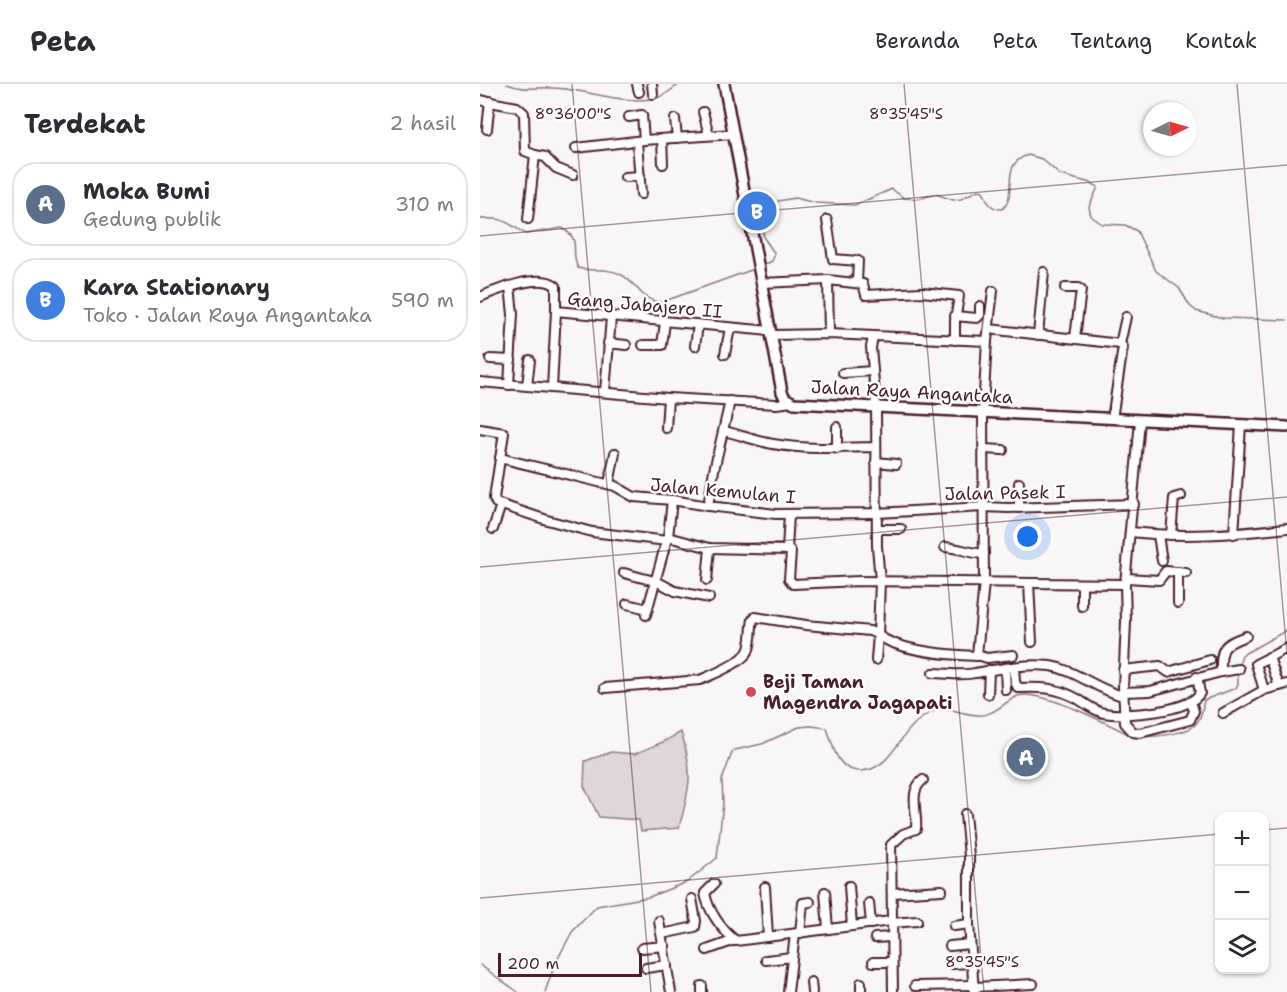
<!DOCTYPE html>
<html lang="id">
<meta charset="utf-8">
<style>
body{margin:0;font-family:"Shantell Sans",sans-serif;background:#f7f7f7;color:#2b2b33}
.controls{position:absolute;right:18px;bottom:18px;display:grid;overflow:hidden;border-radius:12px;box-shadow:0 2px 4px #0004}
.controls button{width:54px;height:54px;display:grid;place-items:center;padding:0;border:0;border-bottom:2px solid #e1e1e2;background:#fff;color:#2b2b33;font:30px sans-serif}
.compass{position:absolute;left:663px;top:18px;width:54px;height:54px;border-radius:50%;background:#fff;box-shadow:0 2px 4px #0004;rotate:85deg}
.scale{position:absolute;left:18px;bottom:15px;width:144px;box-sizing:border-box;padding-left:6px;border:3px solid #4a1f2b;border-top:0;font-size:16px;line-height:21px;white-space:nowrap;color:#4a1f2b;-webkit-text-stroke:4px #fff;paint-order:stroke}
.you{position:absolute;left:548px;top:453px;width:21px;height:21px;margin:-15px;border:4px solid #fff;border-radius:50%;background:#1a73e8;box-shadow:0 0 0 9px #1a73e833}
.badge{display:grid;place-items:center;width:39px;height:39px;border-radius:50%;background:#d1495b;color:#fff;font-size:20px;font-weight:700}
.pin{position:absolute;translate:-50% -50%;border:3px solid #fff;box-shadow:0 2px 6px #0006}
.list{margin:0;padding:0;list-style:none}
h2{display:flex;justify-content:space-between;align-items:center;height:78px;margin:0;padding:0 24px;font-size:26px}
h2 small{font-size:20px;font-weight:400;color:#7c7c81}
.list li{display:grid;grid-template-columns:39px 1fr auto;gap:18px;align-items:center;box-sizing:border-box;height:84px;margin:0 12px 12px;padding:0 12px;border:2px solid #e1e1e2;border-radius:24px}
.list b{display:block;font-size:22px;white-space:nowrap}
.list p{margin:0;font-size:20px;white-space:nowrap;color:#7c7c81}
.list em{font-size:20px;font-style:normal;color:#7c7c81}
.icon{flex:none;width:33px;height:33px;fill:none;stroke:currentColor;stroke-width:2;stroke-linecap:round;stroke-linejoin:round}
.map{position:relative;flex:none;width:807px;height:908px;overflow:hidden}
header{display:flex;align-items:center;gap:36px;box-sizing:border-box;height:84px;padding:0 30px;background:#fff;border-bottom:2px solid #e1e1e2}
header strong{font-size:28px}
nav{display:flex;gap:33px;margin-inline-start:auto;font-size:21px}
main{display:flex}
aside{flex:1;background:#fff}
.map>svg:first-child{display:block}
.green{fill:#ded6d9;stroke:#947a82;stroke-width:1.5}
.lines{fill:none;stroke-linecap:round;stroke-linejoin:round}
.stream{stroke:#8f747b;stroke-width:1.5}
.minor-casing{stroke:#4a1f2b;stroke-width:12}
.major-casing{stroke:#4a1f2b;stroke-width:14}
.minor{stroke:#fff;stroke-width:8}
.major{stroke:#fff;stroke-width:9}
.ticks{fill:none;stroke:#4a1f2b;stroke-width:1.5;stroke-opacity:0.45}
.poi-dot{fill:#d1495b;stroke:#fff;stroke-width:2}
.labels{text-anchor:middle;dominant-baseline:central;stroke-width:5;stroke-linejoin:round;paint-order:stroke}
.street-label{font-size:18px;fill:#4a1f2b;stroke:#fff}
.poi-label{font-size:18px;font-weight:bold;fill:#4a1f2b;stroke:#fff;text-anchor:start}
.ticks-label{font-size:15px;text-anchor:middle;fill:#4a1f2b;stroke:#fff;stroke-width:5;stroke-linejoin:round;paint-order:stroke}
</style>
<header>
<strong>Peta</strong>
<nav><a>Beranda</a><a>Peta</a><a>Tentang</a><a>Kontak</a></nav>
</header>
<main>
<aside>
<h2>Terdekat<small>2 hasil</small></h2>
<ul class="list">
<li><span class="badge" style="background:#5c6f8a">A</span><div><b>Moka Bumi</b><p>Gedung publik</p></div><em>310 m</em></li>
<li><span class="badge" style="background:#3f7fe0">B</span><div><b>Kara Stationary</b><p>Toko · Jalan Raya Angantaka</p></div><em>590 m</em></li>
</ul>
</aside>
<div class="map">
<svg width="807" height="908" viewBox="0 0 807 908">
<rect width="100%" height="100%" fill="#f8f6f7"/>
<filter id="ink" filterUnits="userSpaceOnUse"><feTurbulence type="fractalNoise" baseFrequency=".0167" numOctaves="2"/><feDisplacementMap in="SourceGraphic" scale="12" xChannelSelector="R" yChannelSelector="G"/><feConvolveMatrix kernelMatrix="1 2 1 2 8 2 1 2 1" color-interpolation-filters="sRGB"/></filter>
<g filter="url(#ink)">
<path class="green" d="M201,648C214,688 210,704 199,744L161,747L159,736L119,733L104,702L105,677L131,668L155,670L185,657Z"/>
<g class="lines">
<g class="stream">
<path d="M27,0C45,7 55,3 73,4C109,5 144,23 180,13C187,10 193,4 200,0"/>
<path d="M0,135C27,133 25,139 46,150L82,144C103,157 89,165 98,184C112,188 126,183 140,190C157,198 162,219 182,218L274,185"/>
<path d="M284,181L292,177L295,170L284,154L281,135L285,127L298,117L315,114L336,119L375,121L412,105L424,114L438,115L456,110L473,116L481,115L498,106L503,107C507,117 510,125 522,125C539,112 518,80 548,71L562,75L580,91L611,99L618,103L609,123L611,132L622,140L645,141L657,147L676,187L699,204L710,222L716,227L743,234L807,236"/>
<polyline points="759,582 762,571 807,546"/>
<polyline points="0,881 38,908"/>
<path d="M65,908L75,880L92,848L117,822L169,813L207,798L237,774L243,719L242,696L252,669L255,666L282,660L319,643L331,642L347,644C353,662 357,688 381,687C411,685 417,653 438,637C466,615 468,629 497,631C513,633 525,617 538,612C561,605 628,640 650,651C664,655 702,651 714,642C722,635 722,625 724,616L756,604L758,600V587"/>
</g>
<g class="minor-casing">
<g id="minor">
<polyline points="157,0 159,8"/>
<polyline points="172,0 173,10"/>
<polyline points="0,16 37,23 44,29 45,67 55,71 48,135"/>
<polyline points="223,28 229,51"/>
<polyline points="149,33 162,31 164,56"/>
<polyline points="195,35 197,54"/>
<polyline points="7,45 10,17"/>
<polyline points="182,55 183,80"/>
<polyline points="157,58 161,110"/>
<polyline points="96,64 164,56 254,50"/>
<polyline points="55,71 65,73 76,84 93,91"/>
<polyline points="145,93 160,92"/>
<polyline points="347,136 353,175 378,177 377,198"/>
<polyline points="348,196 349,250"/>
<polyline points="282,199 348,196 383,200 386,211 442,208 479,212 475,237 475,256"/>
<polyline points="585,204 598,204 601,206 595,254"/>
<polyline points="513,207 507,257 503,327 504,498 497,571 507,574 533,571"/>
<path d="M0,213C17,206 60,188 76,202V227"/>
<polyline points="475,232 497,234 500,231 500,222"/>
<polyline points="509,245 640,260"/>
<polyline points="291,251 349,250 507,257"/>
<polyline points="558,251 564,188"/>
<polyline points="128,259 146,261"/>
<polyline points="163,261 182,261 185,238"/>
<polyline points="215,262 218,241"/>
<polyline points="245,270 250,244"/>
<polyline points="10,275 31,276"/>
<polyline points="363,289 393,287"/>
<polyline points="0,298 188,314 296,320 305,319 308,316"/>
<polyline points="29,301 33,230 30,202"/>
<polyline points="47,302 50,276"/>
<polyline points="72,304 76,227 290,247"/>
<polyline points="125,308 131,233"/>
<polyline points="632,335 643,263 640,260 646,233"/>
<polyline points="660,337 645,500 646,538 643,603 645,639 653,648 660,649 710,636 714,627 711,618"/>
<polyline points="186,344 188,314"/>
<polyline points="0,345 24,349 14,414 16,419 67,436 112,448 187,457"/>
<path d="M244,347C261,351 276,357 293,360C327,366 362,364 396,363"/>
<polyline points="357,365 357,343"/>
<polyline points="504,365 523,366"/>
<polyline points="20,374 135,402 154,413 192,416 228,422 296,430 397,429 503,423 528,424 654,420"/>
<polyline points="396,378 416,380"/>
<polyline points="129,400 135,369"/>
<polyline points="192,416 188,453 230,464 309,466 311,468 309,495 313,500 379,497 645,500"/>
<polyline points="228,422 234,386 250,317"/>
<polyline points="539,424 539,399"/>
<polyline points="13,445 21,421"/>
<polyline points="397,445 421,445"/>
<path d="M651,448C703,454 755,450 807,444"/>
<polyline points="754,450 761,341"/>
<polyline points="678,451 682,477"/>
<polyline points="691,451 694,414 701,412"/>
<path d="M465,463C479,464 490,469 504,470"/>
<polyline points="307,466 309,430"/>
<polyline points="698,488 698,519"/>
<polyline points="144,489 178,498 195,507 229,514"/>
<polyline points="647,494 679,496 686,487 706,489"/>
<polyline points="227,496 230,464"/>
<polyline points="549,499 552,558"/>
<polyline points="602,500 602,522"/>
<polyline points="147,520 168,525"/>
<polyline points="166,531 187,455"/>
<path d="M398,551C418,567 471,571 497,572"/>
<polyline points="789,573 799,602"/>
<polyline points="396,576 398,551"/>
<path d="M534,583L535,598L538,604C560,603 575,603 596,614C605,619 614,627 624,629C645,633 709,628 720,609L717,593"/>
<polyline points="525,584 526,606"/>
<polyline points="643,586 680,582 688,588 730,576"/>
<polyline points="741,588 759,585"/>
<path d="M453,589C467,589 482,592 495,589C519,585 545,579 570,582C596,586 617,606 643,612"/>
<path d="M125,604L220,596C232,591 265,578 269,565C272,556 271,545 273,535L275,533L326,541L390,547L398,551L400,497L397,462L396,323L391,263L393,253"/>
<polyline points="784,606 776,580 807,564"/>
<path d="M643,608L670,607L741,588C740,564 743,560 766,552"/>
<polyline points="508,610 509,586"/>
<polyline points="743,629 784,606 807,600"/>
<polyline points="485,730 489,772 489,840 494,908"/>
<path d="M234,800L225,809C228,827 242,846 256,857L411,837"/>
<polyline points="369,802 372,842"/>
<polyline points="285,803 288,853"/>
<polyline points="345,808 348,845"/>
<polyline points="412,809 462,806"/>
<polyline points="389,819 391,840"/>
<polyline points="179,837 191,908"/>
<polyline points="411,839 437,837"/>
<polyline points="474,842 489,840"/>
<polyline points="320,849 323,819 330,818"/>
<polyline points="182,850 215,843 216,837 212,815"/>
<polyline points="395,854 411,853"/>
<polyline points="470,862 490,860"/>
<polyline points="162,864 185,862"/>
<polyline points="227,866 255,856"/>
<polyline points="286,876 312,873"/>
<polyline points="393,878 412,878"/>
<polyline points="473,880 491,879"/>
<polyline points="166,884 187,881"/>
<polyline points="331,898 332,908"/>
<polyline points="381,899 381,908"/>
<polyline points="222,902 222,908"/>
<polyline points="435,902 494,901"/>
<polyline points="494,903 553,900"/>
<polyline points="308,908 315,850"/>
<path d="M413,908L411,761L423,750L436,745C438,729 428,707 443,696"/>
</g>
</g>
<g class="major-casing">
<polyline id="major" points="244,0 302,308 305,314 314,319 807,343"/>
</g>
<use href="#minor" class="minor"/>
<use href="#major" class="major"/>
</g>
</g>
<path class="ticks" d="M92,0L171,908M424,0L504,908M757,0L807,570M0,152L807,81M0,483L807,413M784,746L807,744M0,814L740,750"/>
<circle class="poi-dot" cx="271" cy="608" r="6"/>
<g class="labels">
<g class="street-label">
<text transform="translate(165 221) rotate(5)">Gang Jabajero II</text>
<text transform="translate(432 308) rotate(3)">Jalan Raya Angantaka</text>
<text transform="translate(243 407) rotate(5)">Jalan Kemulan I</text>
<text transform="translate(525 409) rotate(-1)">Jalan Pasek I</text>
</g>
<g class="poi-label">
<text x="283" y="598">Beji Taman<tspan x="283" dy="21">Magendra Jagapati</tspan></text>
</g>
</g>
<g class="ticks-label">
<text x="93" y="35">8°36'00"S</text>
<text x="426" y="35">8°35'45"S</text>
<text x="502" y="883">8°35'45"S</text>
</g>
</svg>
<div class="controls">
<button>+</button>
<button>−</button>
<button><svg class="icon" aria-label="layers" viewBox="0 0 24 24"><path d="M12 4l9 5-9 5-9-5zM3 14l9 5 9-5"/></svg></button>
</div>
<svg class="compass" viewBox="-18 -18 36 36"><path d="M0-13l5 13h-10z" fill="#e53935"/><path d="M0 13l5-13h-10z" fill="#7c7c81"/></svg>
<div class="scale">200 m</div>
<div class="you"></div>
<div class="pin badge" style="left:546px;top:673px;background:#5c6f8a">A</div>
<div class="pin badge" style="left:277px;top:127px;background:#3f7fe0">B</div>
</div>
</main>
